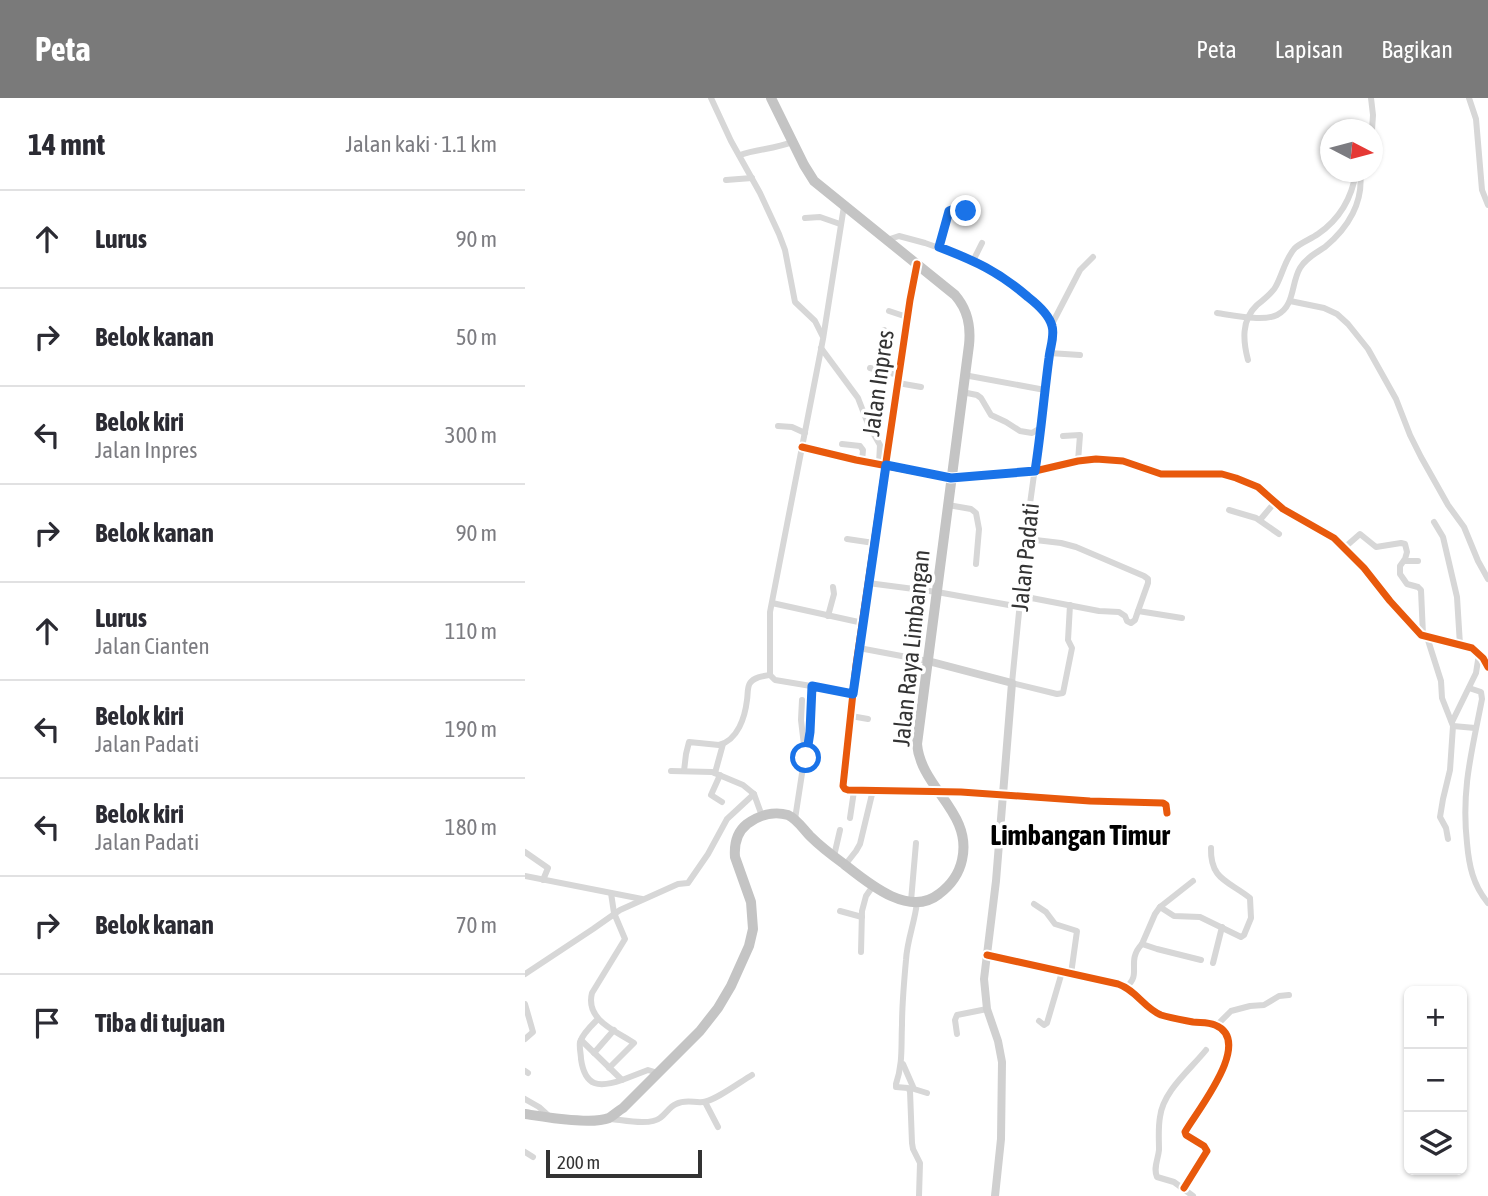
<!DOCTYPE html>
<html lang="id">
<meta charset="utf-8">
<style>
body{margin:0;font-family:"Asap Condensed",sans-serif;background:#f2f2f3;color:#2b2b33}
.controls{position:absolute;right:21px;bottom:21px;display:grid;overflow:hidden;border-radius:10px;box-shadow:0 2px 5px #0004}
.controls button{width:63px;height:63px;display:grid;place-items:center;padding:0;border:0;border-bottom:2px solid #e1e1e2;background:#fff;color:#2b2b33;font:35px sans-serif}
.compass{position:absolute;left:795px;top:21px;width:63px;height:63px;border-radius:50%;background:#fff;box-shadow:0 2px 5px #0004;rotate:96deg}
.scale{position:absolute;left:21px;bottom:18px;width:156px;box-sizing:border-box;padding-left:7px;border:4px solid #333;border-top:0;font-size:19px;line-height:24px;white-space:nowrap;color:#333;-webkit-text-stroke:5px #fff;paint-order:stroke}
.stop{position:absolute;width:21px;height:21px;margin:-16px;border:5px solid #1a73e8;border-radius:50%;background:#fff}
.stop.end{background:#1a73e8;border-color:#fff;box-shadow:0 2px 7px #0008}
.list{margin:0;padding:0;list-style:none}
h2{display:flex;justify-content:space-between;align-items:center;height:91px;margin:0;padding:0 28px;font-size:30px}
h2 small{font-size:23px;font-weight:400;color:#7c7c81}
.list li{display:grid;grid-template-columns:46px 1fr auto;gap:21px;align-items:center;box-sizing:border-box;height:98px;padding:0 28px;border-top:2px solid #e1e1e2}
.list b{display:block;font-size:26px;white-space:nowrap}
.list p{margin:0;font-size:23px;white-space:nowrap;color:#7c7c81}
.list em{font-size:23px;font-style:normal;color:#7c7c81}
.icon{flex:none;width:38px;height:38px;fill:none;stroke:currentColor;stroke-width:2;stroke-linecap:round;stroke-linejoin:round}
.map{position:relative;flex:none;width:963px;height:1098px;overflow:hidden}
header{display:flex;align-items:center;gap:42px;box-sizing:border-box;height:98px;padding:0 35px;background:#7a7a7a;color:#fff}
header strong{font-size:33px}
nav{display:flex;gap:38px;margin-inline-start:auto;font-size:24px}
main{display:flex}
aside{flex:1;background:#fff}
.map>svg:first-child{display:block}
.lines{fill:none;stroke-linecap:round;stroke-linejoin:round}
.street{stroke:#d7d7d7;stroke-width:6}
.secondary{stroke:#d0d0d0;stroke-width:8}
.highway{stroke:#c4c4c4;stroke-width:10}
.cycleway-casing{stroke:#fff;stroke-width:11}
.cycleway{stroke:#e8590c;stroke-width:7}
.route{stroke:#1a73e8;stroke-width:9}
.labels{text-anchor:middle;dominant-baseline:central;stroke-width:7;stroke-linejoin:round;paint-order:stroke}
.street-label{font-size:24px;fill:#333;stroke:#fff}
.quarter-label{font-size:28px;font-weight:bold;fill:#000;stroke:#fff}
</style>
<header>
<strong>Peta</strong>
<nav><a>Peta</a><a>Lapisan</a><a>Bagikan</a></nav>
</header>
<main>
<aside>
<h2>14 mnt<small>Jalan kaki · 1.1 km</small></h2>
<ul class="list">
<li><svg class="icon" aria-label="ahead" viewBox="0 0 24 24"><path d="M12 20V5M6 11l6-6 6 6"/></svg><div><b>Lurus</b></div><em>90 m</em></li>
<li><svg class="icon" aria-label="right" viewBox="0 0 24 24"><path d="M7 20v-9h11M14 6l5 5-5 5"/></svg><div><b>Belok kanan</b></div><em>50 m</em></li>
<li><svg class="icon" aria-label="left" viewBox="0 0 24 24"><path d="M17 20v-9H6M10 6l-5 5 5 5"/></svg><div><b>Belok kiri</b><p>Jalan Inpres</p></div><em>300 m</em></li>
<li><svg class="icon" aria-label="right" viewBox="0 0 24 24"><path d="M7 20v-9h11M14 6l5 5-5 5"/></svg><div><b>Belok kanan</b></div><em>90 m</em></li>
<li><svg class="icon" aria-label="ahead" viewBox="0 0 24 24"><path d="M12 20V5M6 11l6-6 6 6"/></svg><div><b>Lurus</b><p>Jalan Cianten</p></div><em>110 m</em></li>
<li><svg class="icon" aria-label="left" viewBox="0 0 24 24"><path d="M17 20v-9H6M10 6l-5 5 5 5"/></svg><div><b>Belok kiri</b><p>Jalan Padati</p></div><em>190 m</em></li>
<li><svg class="icon" aria-label="left" viewBox="0 0 24 24"><path d="M17 20v-9H6M10 6l-5 5 5 5"/></svg><div><b>Belok kiri</b><p>Jalan Padati</p></div><em>180 m</em></li>
<li><svg class="icon" aria-label="right" viewBox="0 0 24 24"><path d="M7 20v-9h11M14 6l5 5-5 5"/></svg><div><b>Belok kanan</b></div><em>70 m</em></li>
<li><svg class="icon" aria-label="arrive" viewBox="0 0 24 24"><path d="M6 21V4h12l-3 4 3 4H6"/></svg><div><b>Tiba di tujuan</b></div></li>
</ul>
</aside>
<div class="map">
<svg width="963" height="1098" viewBox="0 0 963 1098">
<rect width="100%" height="100%" fill="#fff"/>
<g class="lines">
<g class="street">
<polyline points="186,0 206,43 235,95 254,136 260,152 270,204 290,223 298,239"/>
<polyline points="846,0 848,17 847,32"/>
<polyline points="944,0 951,21 957,92 963,107"/>
<path d="M215,57C232,51 250,51 267,44"/>
<polyline points="201,82 227,80"/>
<polyline points="280,120 295,119 315,126"/>
<polyline points="362,142 374,138 400,145 431,156 467,172 490,188 518,213 527,226 528,239 504,413 487,585 532,596 538,595 547,550 543,542 545,507"/>
<path d="M413,149L424,113C432,108 441,112 446,120"/>
<polyline points="448,163 457,145"/>
<polyline points="392,166 385,202 331,567 318,688 320,691 323,692 436,694 565,703 638,705 641,707 642,715"/>
<polyline points="765,203 799,210 812,216 823,226 843,251 871,301 885,337 896,359 923,407 939,429 953,463 963,481"/>
<polyline points="364,213 382,219"/>
<path d="M692,215C707,217 738,224 752,217C770,208 766,185 775,170C781,160 791,155 800,149C823,130 839,104 835,74"/>
<polyline points="527,226 555,172 568,159"/>
<polyline points="296,250 333,300 343,326 355,347 354,366"/>
<polyline points="524,255 555,257"/>
<path d="M723,262C718,243 716,222 732,207C739,201 747,196 751,188C758,175 760,161 770,150C777,144 786,141 793,136C815,121 827,99 831,74"/>
<polyline points="345,270 374,277"/>
<polyline points="354,272 359,232"/>
<polyline points="439,277 520,292"/>
<polyline points="373,285 396,289"/>
<polyline points="437,294 452,297 456,300 466,317 481,324 495,333 507,335 517,329"/>
<polyline points="253,328 267,329 280,335"/>
<polyline points="538,338 555,337 553,363"/>
<polyline points="317,346 335,348 338,352 337,363"/>
<polyline points="277,349 331,362 426,380 510,373 553,363 571,361 598,363 636,376 697,376 711,380 733,389 758,411 809,440 839,470 865,503 896,537 947,550 958,560 963,569"/>
<polyline points="423,407 446,411 451,415 454,431 451,466"/>
<polyline points="704,412 731,420 754,436"/>
<polyline points="735,422 750,404"/>
<polyline points="909,424 918,439 932,499 935,547"/>
<polyline points="322,441 349,445"/>
<polyline points="502,441 536,445 551,449 619,478 623,481 623,485 613,513 657,520"/>
<polyline points="819,450 835,436 851,449 876,445 880,446 882,454 880,461 875,468 875,476 882,486 893,489 896,492 898,537"/>
<polyline points="879,463 893,463"/>
<polyline points="343,485 412,494 495,509"/>
<polyline points="496,498 574,513 594,514 600,518 602,523 606,525 610,522 613,513"/>
<polyline points="247,505 338,525"/>
<polyline points="303,518 309,496 308,489"/>
<polyline points="902,539 916,583 917,600 928,628 925,672 918,701 915,719 921,730 923,741"/>
<polyline points="334,550 403,563"/>
<polyline points="245,577 250,582 328,595"/>
<path d="M944,590L956,594L957,601C947,653 936,691 942,745C944,768 948,787 963,805"/>
<polyline points="277,602 276,622 280,656"/>
<polyline points="326,618 343,621"/>
<polyline points="927,624 951,575 954,556"/>
<polyline points="928,628 950,630"/>
<polyline points="146,673 187,674 218,687 229,696 237,718"/>
<path d="M159,673L161,656L164,644L194,647C213,642 220,619 222,602C223,597 222,589 225,585C229,579 238,578 245,577V514L298,241L319,108"/>
<polyline points="190,675 198,646"/>
<polyline points="195,677 186,697 197,704"/>
<polyline points="325,720 329,693"/>
<polyline points="270,721 278,669 283,653 287,588"/>
<polyline points="0,754 23,770 18,782"/>
<polyline points="309,758 315,732"/>
<polyline points="320,767 331,753 335,746 348,692"/>
<polyline points="0,778 117,801"/>
<polyline points="386,803 391,745"/>
<path d="M392,804C390,824 382,842 381,862C379,884 377,906 377,927C376,949 378,965 371,986V989L383,990L385,993L387,1045L388,1051L395,1065L394,1098"/>
<polyline points="509,806 521,814 530,826 552,833 546,876"/>
<polyline points="635,809 668,783"/>
<polyline points="315,813 337,819"/>
<path d="M617,846L630,816L635,809L649,818L675,819L716,839L719,837L726,820L725,800C704,783 685,782 686,750"/>
<polyline points="336,854 337,813 341,798 348,788"/>
<path d="M462,857L593,886C611,892 619,910 636,917C646,920 658,922 668,924C675,925 683,924 690,927C730,943 671,1014 660,1034L661,1037L679,1048L682,1053L659,1090"/>
<polyline points="688,865 697,829"/>
<polyline points="0,876 68,831 95,812 153,786 163,785 183,756 202,721 229,696"/>
<path d="M601,889C618,876 600,864 617,846L632,851L676,862"/>
<polyline points="0,906 8,934 0,941"/>
<path d="M73,921C67,927 58,935 55,944C54,949 56,956 56,961C60,989 74,990 97,982"/>
<polyline points="514,923 519,927 522,925 537,874"/>
<polyline points="691,928 706,913 725,908 739,907 754,898 764,897"/>
<polyline points="432,936 430,922 432,917 462,911"/>
<polyline points="56,942 97,982 123,972 133,975"/>
<polyline points="69,955 89,932"/>
<polyline points="378,966 389,991 402,995"/>
<path d="M84,970L109,945C91,933 60,922 67,895L100,841L89,815L86,795"/>
<polyline points="0,973 3,975"/>
<polyline points="0,1001 14,1009 25,1019"/>
<polyline points="180,1004 193,1029"/>
<path d="M86,1021C98,1022 125,1028 135,1020C141,1016 144,1009 151,1006C161,1001 169,1005 178,1004C190,1003 215,984 227,977"/>
<polyline points="0,1054 8,1059"/>
<path d="M668,1098L649,1084L632,1079C628,1070 633,1062 634,1052C634,1041 633,1030 635,1019C638,993 665,972 681,952"/>
</g>
<polyline class="secondary" points="403,563 487,585 471,783 459,881 462,911 473,943 477,964 476,1041 470,1098"/>
<path class="highway" d="M0,1016C20,1019 66,1027 84,1020C89,1017 93,1013 98,1010L175,933L193,910L206,888L224,848L228,831L226,804L210,759C209,746 212,734 222,726C234,717 249,713 263,717C272,721 279,732 286,739C296,749 308,758 319,766C343,785 384,820 414,796C426,787 434,776 437,762C448,714 396,691 392,646L444,247C446,228 443,212 430,197L289,83L279,67L246,0"/>
<g class="cycleway-casing">
<g id="cycleway">
<polyline points="392,166 385,202 331,567 318,688 320,691 323,692 436,694 565,703 638,705 641,707 642,715"/>
<polyline points="277,349 331,362 426,380 510,373 553,363 571,361 598,363 636,376 697,376 711,380 733,389 758,411 809,440 839,470 865,503 896,537 947,550 958,560 963,569"/>
<path d="M462,857L593,886C611,892 619,910 636,917C646,920 658,922 668,924C675,925 683,924 690,927C730,943 671,1014 660,1034L661,1037L679,1048L682,1053L659,1090"/>
</g>
</g>
<use href="#cycleway" class="cycleway"/>
</g>
<g class="lines">
<path class="route" d="M281,660L285,634L287,588L328,596L361,367L426,380L510,373C516,335 519,297 524,260C525,249 530,238 527,228C524,216 512,206 503,199C473,173 450,163 414,149L424,113L432,110L441,113"/>
</g>
<g class="labels">
<g class="street-label">
<text transform="translate(353 285) rotate(-82)">Jalan Inpres</text>
<text transform="translate(500 459) rotate(-84)">Jalan Padati</text>
<text transform="translate(386 550) rotate(-84)">Jalan Raya Limbangan</text>
</g>
<g class="quarter-label">
<text x="555" y="737">Limbangan Timur</text>
</g>
</g>
</svg>
<div class="controls">
<button>+</button>
<button>−</button>
<button><svg class="icon" aria-label="layers" viewBox="0 0 24 24"><path d="M12 4l9 5-9 5-9-5zM3 14l9 5 9-5"/></svg></button>
</div>
<svg class="compass" viewBox="-18 -18 36 36"><path d="M0-13l5 13h-10z" fill="#e53935"/><path d="M0 13l5-13h-10z" fill="#7c7c81"/></svg>
<div class="scale">200 m</div>
<div class="stop" style="left:281px;top:660px"></div>
<div class="stop end" style="left:441px;top:113px"></div>
</div>
</main>
